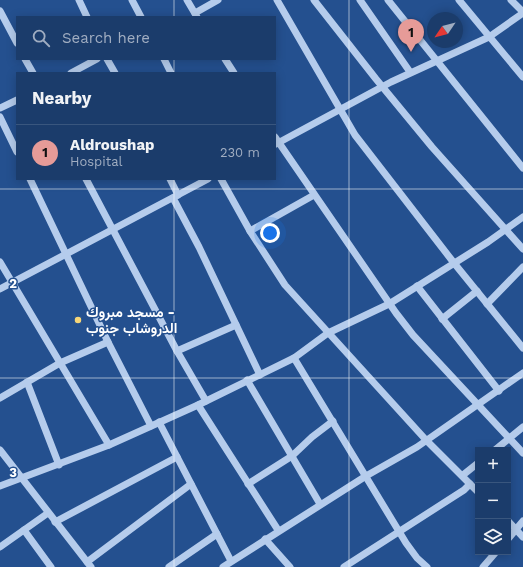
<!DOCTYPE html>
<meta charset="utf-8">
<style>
body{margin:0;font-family:"Work Sans",Vazirmatn,sans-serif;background:#284773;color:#f1f3f6}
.controls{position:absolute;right:12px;bottom:12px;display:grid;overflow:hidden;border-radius:0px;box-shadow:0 2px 10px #0003}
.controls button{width:36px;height:36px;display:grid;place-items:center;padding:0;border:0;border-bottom:1px solid #39567e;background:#1b3c6b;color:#f1f3f6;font:20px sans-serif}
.compass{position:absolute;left:427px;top:12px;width:36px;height:36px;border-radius:50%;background:#1b3c6b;box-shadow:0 2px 10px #0003;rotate:235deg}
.you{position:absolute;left:270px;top:233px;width:14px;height:14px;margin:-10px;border:3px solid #fff;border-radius:50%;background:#1a73e8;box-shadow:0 0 0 6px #1a73e833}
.badge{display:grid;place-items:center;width:26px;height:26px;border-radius:50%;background:#e69b98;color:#111;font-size:13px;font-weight:700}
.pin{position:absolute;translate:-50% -33px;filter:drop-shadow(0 1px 2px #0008)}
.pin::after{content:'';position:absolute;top:21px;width:14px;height:12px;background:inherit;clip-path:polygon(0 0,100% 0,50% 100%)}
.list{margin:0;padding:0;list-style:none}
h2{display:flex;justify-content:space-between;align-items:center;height:52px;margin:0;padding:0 16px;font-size:17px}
h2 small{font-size:13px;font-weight:400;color:#a0adc1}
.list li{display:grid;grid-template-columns:26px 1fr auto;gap:12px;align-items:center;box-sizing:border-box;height:56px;padding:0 16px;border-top:1px solid #39567e}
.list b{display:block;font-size:15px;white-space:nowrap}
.list p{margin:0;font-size:13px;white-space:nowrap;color:#a0adc1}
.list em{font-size:13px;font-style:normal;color:#a0adc1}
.icon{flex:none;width:22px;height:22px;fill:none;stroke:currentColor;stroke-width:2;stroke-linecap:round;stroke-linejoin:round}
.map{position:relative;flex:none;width:523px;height:567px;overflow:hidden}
.search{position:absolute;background:#1b3c6b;box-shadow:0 2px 10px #0003;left:16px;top:16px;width:260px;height:44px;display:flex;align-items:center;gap:10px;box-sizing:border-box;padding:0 14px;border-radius:0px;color:#a0adc1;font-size:15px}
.panel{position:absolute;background:#1b3c6b;box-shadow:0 2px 10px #0003;left:16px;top:72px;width:260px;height:108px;border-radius:0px}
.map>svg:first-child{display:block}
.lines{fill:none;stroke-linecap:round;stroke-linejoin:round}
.minor{stroke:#b5ccec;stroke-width:7}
.grid{fill:none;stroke:#fff;stroke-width:1;stroke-opacity:0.55}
.poi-dot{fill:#f6d578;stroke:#24508f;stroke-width:1.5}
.labels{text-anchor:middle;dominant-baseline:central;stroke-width:3;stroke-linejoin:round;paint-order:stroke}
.poi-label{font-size:14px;font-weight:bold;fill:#fff;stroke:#24508f;text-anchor:start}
.grid-label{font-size:13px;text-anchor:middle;font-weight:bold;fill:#fff;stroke:#24508f;stroke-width:3;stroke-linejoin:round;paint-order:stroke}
</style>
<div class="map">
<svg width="523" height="567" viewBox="0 0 523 567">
<rect width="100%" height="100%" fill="#24508f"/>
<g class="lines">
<g class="minor">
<polyline points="79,0 87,17"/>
<polyline points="132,0 141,17"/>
<polyline points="187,0 197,17"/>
<polyline points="277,0 355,135 454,263 523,348"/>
<polyline points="314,0 376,79 432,147 523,249"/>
<polyline points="360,0 410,72"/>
<polyline points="388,0 523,168"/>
<polyline points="459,0 523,77"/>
<polyline points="511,0 523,12"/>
<polyline points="0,11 17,43"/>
<polyline points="195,13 218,0"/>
<polyline points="25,59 33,73"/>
<polyline points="107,59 115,73"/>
<polyline points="164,59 171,73"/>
<polyline points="225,59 234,73"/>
<polyline points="71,73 97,59"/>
<polyline points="0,108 17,100"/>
<polyline points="0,117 17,152"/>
<polyline points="275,137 396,313 413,335 523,453"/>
<polyline points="276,144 391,82 489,37 523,13"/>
<polyline points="30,179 108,342 151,426"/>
<polyline points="86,179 177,351 206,401"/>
<polyline points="170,179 178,195"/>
<polyline points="221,179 250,231 285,285 426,440 478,492"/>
<polyline points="173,198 199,247 260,375"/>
<polyline points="250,231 314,195"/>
<polyline points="0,262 109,445"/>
<polyline points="417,286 499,391"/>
<polyline points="0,289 208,179"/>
<polyline points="487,304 523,267"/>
<polyline points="442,319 477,291"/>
<polyline points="177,351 236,325"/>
<polyline points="294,358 406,543 417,558 427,567"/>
<polyline points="247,380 320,504"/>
<polyline points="27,382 59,465"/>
<polyline points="0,398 60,363 108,342"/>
<polyline points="198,405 278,530"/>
<polyline points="159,422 231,561"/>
<polyline points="0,450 91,567"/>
<polyline points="495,450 523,427"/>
<polyline points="463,475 478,463"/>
<polyline points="248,484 292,456 312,437 333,421"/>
<polyline points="0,486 109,445 198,405 294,358 328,333 389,304 488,242 523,217"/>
<polyline points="508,521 523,537"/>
<polyline points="55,522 177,457"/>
<polyline points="24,530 51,567"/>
<polyline points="265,539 290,567"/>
<polyline points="508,539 523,521"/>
<polyline points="0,547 48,513"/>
<polyline points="87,562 191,484"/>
<polyline points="169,567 217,534"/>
<polyline points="223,567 366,476 417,447 523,373"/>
<polyline points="344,567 464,490 470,484"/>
<polyline points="483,567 496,552"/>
</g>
</g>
<path class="grid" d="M174,0V17M349,0V567M174,59V73M174,179V567M0,189H523M0,378H523"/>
<circle class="poi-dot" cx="78" cy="320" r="4"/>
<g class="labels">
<g class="poi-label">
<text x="86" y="312">مسجد مبروك -<tspan x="86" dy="16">الدروشاب جنوب</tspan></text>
</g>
</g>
<g class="grid-label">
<text x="13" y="288">2</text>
<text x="13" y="477">3</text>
</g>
</svg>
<div class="controls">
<button>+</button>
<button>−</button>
<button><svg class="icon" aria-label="layers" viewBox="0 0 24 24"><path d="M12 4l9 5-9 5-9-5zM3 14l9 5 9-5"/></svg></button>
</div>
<svg class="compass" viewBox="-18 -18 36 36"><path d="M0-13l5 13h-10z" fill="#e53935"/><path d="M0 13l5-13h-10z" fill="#a0adc1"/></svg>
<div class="you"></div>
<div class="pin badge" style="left:411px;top:52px">1</div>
<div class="search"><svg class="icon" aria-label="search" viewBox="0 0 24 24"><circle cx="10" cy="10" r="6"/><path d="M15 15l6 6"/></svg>Search here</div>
<section class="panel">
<h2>Nearby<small></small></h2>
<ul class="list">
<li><span class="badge">1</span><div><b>Aldroushap</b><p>Hospital</p></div><em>230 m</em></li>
</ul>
</section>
</div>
